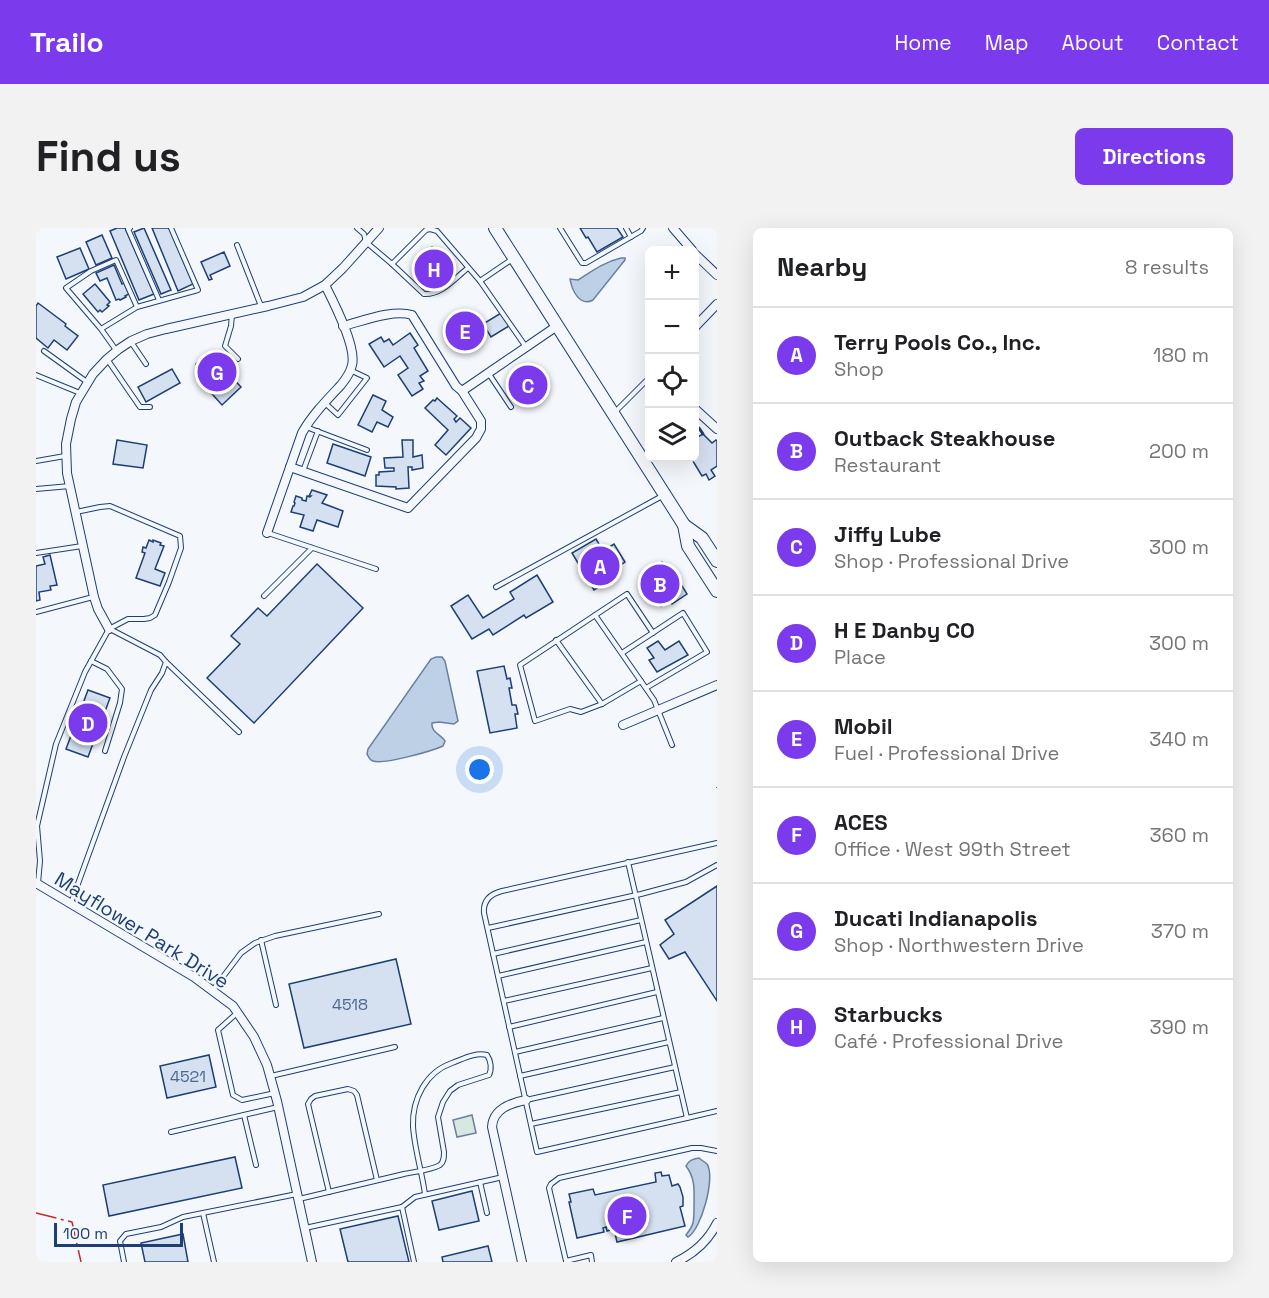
<!DOCTYPE html>
<meta charset="utf-8">
<style>
body{margin:0;font-family:"Space Grotesk",sans-serif;background:#f2f2f2;color:#202124}
.controls{position:absolute;right:18px;top:18px;display:grid;overflow:hidden;border-radius:9px;box-shadow:0 6px 24px #0002}
.controls button{width:54px;height:54px;display:grid;place-items:center;padding:0;border:0;border-bottom:2px solid #e0e0e0;background:#fff;color:#202124;font:30px sans-serif}
.scale{position:absolute;left:18px;bottom:15px;width:129px;box-sizing:border-box;padding-left:6px;border:3px solid #1d3f73;border-top:0;font-size:16px;line-height:21px;white-space:nowrap;color:#1d3f73;-webkit-text-stroke:4px #f4f7fb;paint-order:stroke}
.you{position:absolute;left:444px;top:542px;width:21px;height:21px;margin:-15px;border:4px solid #fff;border-radius:50%;background:#1a73e8;box-shadow:0 0 0 9px #1a73e833}
.badge{display:grid;place-items:center;width:39px;height:39px;border-radius:50%;background:#7c3aed;color:#fff;font-size:20px;font-weight:700}
.pin{position:absolute;translate:-50% -50%;border:3px solid #fff;box-shadow:0 2px 6px #0006}
.list{margin:0;padding:0;list-style:none}
h2{display:flex;justify-content:space-between;align-items:center;height:78px;margin:0;padding:0 24px;font-size:26px}
h2 small{font-size:20px;font-weight:400;color:#757577}
.list li{display:grid;grid-template-columns:39px 1fr auto;gap:18px;align-items:center;box-sizing:border-box;height:96px;padding:0 24px;border-top:2px solid #e0e0e0}
.list b{display:block;font-size:22px;white-space:nowrap}
.list p{margin:0;font-size:20px;white-space:nowrap;color:#757577}
.list em{font-size:20px;font-style:normal;color:#757577}
.icon{flex:none;width:33px;height:33px;fill:none;stroke:currentColor;stroke-width:2;stroke-linecap:round;stroke-linejoin:round}
.map{position:relative;flex:none;width:681px;height:1034px;overflow:hidden;border-radius:9px}
header{display:flex;align-items:center;gap:36px;box-sizing:border-box;height:84px;padding:0 30px;background:#7c3aed;color:#fff}
header strong{font-size:28px}
nav{display:flex;gap:33px;margin-inline-start:auto;font-size:21px}
.intro{display:flex;align-items:center;justify-content:space-between;box-sizing:border-box;height:144px;padding:0 36px}
h1{margin:0;font-size:42px}
.button{padding:15px 27px;border-radius:9px;background:#7c3aed;color:#fff;font-size:21px;font-weight:700}
main{display:flex;gap:36px;padding:0 36px}
aside{flex:1;background:#fff;border-radius:9px;box-shadow:0 6px 24px #0002}
.map>svg:first-child{display:block}
.green{fill:#d7e8df;stroke:#687fa3;stroke-width:1.5}
.water{fill:#bed0e5;stroke:#687fa3;stroke-width:1.5}
.building{fill:#d5e0f0;stroke:#1d3f73;stroke-width:1.5}
.lines{fill:none;stroke-linecap:round;stroke-linejoin:round}
.lane-casing{stroke:#1d3f73;stroke-width:6}
.street-casing{stroke:#1d3f73;stroke-width:10}
.primary-casing{stroke:#1d3f73;stroke-width:14}
.lane{stroke:#f4f7fb;stroke-width:4}
.street{stroke:#f4f7fb;stroke-width:8}
.primary{stroke:#f4f7fb;stroke-width:12}
.fence{stroke:#1d3f73;stroke-width:1.5;stroke-dasharray:8 3;stroke-linecap:butt}
.wall{stroke:#1d3f73;stroke-width:3}
.power{stroke:#c62828;stroke-width:1.5;stroke-dasharray:21 4.5 3 4.5;stroke-linecap:butt}
.labels{text-anchor:middle;dominant-baseline:central;stroke-width:4.5;stroke-linejoin:round;paint-order:stroke}
.number-label{font-size:16px;fill:#4b6792}
.street-label{font-size:20px;fill:#1d3f73;stroke:#f4f7fb}
</style>
<header>
<strong>Trailo</strong>
<nav><a>Home</a><a>Map</a><a>About</a><a>Contact</a></nav>
</header>
<div class="intro"><h1>Find us</h1><a class="button">Directions</a></div>
<main>
<div class="map">
<svg width="681" height="1034" viewBox="0 0 681 1034">
<rect width="100%" height="100%" fill="#f4f7fb"/>
<polygon class="green" points="436,887 440,905 421,909 417,892"/>
<g class="water">
<path d="M585,30H589V32L557,72C544,79 536,63 534,51L542,52C556,43 568,34 585,30Z"/>
<path d="M400,429H406L409,433L422,493L418,496L403,494L396,495C395,505 405,506 409,513L407,518C396,523 347,537 337,533C333,532 333,529 331,526L332,521L395,431Z"/>
<path d="M663,930C665,932 669,934 671,936C680,949 665,1002 652,1009L650,1007C653,1003 656,999 657,995C658,990 658,985 658,980C658,964 660,951 650,938C653,932 657,931 663,930Z"/>
</g>
<g class="building">
<polygon points="81,0 89,0 118,66 103,72 74,3"/>
<polygon points="108,0 135,62 125,66 98,4"/>
<polygon points="116,0 133,0 157,56 142,63"/>
<polygon points="544,0 581,0 587,9 561,24 552,9 550,10"/>
<polygon points="66,7 76,30 60,37 50,14"/>
<polygon points="396,19 419,46 404,60 398,60 393,53 387,58 381,52 387,47 378,36"/>
<polygon points="44,20 53,41 30,51 21,29"/>
<polygon points="188,24 194,38 174,47 176,51 173,52 165,34"/>
<polygon points="78,37 86,56 88,55 93,66 89,68 90,69 84,72 83,71 80,72 71,50 64,53 60,45"/>
<polygon points="59,56 74,74 71,77 73,78 66,84 64,82 62,84 47,66"/>
<polygon points="2,75 30,96 29,98 42,108 31,122 18,112 12,120 0,110 0,78"/>
<polygon points="465,85 473,98 455,109 447,96"/>
<polygon points="374,105 382,117 378,120 392,143 384,148 388,153 383,155 387,161 376,168 362,147 372,140 364,128 348,139 333,116 345,109 348,114 353,111 357,117"/>
<polygon points="172,125 205,159 186,177 169,158 175,153 160,136"/>
<polygon points="136,141 144,155 110,174 102,159"/>
<polygon points="492,143 505,163 492,171 479,151"/>
<polygon points="337,167 350,173 346,182 357,189 352,199 341,194 336,204 322,197"/>
<polygon points="401,170 421,188 418,191 420,194 424,190 435,200 410,227 399,217 412,202 389,180 397,172 399,173"/>
<polygon points="667,206 676,215 680,212 681,213 681,238 675,242 679,248 673,252 670,246 666,248 655,230 658,230 658,209 660,210"/>
<polygon points="81,212 111,217 107,240 77,236"/>
<polygon points="366,212 377,212 377,229 386,227 387,240 376,242 376,239 372,239 373,260 360,261 360,259 340,258 340,247 343,247 343,244 358,243 358,240 349,240 348,230 367,229"/>
<polygon points="297,216 335,229 329,248 291,235"/>
<polygon points="276,262 291,267 286,275 307,283 302,299 281,292 277,303 264,299 268,287 255,284 257,278 258,278 259,275 258,274 260,268 266,270 266,272 270,273 271,268 274,269 275,268 273,268"/>
<polygon points="560,311 567,323 578,316 589,334 579,341 582,347 558,362 536,325"/>
<polygon points="113,312 117,314 117,312 125,315 124,317 128,318 119,341 129,345 124,358 100,350 109,325 106,324 107,319 110,320"/>
<polygon points="14,327 21,357 14,358 15,362 3,364 4,372 0,373 0,338 9,336 7,329"/>
<polygon points="626,334 632,345 634,344 637,349 635,350 641,359 645,356 651,366 636,376 634,372 625,378 617,366 613,369 610,363 612,361 605,348"/>
<polygon points="281,336 327,380 218,495 171,450 204,416 195,408 222,380 231,388"/>
<polygon points="501,347 517,374 490,390 488,387 457,407 453,401 436,411 415,378 432,367 447,390 478,371 474,364"/>
<polygon points="622,413 629,422 643,413 652,427 621,444 613,432 618,430 611,420"/>
<polygon points="468,438 471,451 474,450 476,460 473,460 476,477 480,477 482,486 479,486 481,500 454,505 441,443"/>
<polygon points="52,462 74,470 52,529 30,521"/>
<polygon points="681,658 681,773 649,724 633,731 624,717 638,706 629,692"/>
<polygon points="360,731 375,796 268,820 253,756"/>
<polygon points="173,827 180,859 131,870 124,838"/>
<polygon points="199,929 206,960 73,988 67,957"/>
<polygon points="625,944 626,948 633,947 636,958 642,956 644,959 647,969 647,978 644,979 649,998 581,1014 578,1001 571,1003 570,999 567,1000 568,1004 541,1010 533,974 535,974 533,966 557,961 559,967 620,954 619,945"/>
<polygon points="436,963 443,993 403,1002 396,973"/>
<polygon points="362,988 373,1034 312,1034 304,1001"/>
<polygon points="147,1006 152,1034 109,1034 105,1015"/>
<polygon points="452,1018 456,1034 407,1034 406,1029"/>
</g>
<g class="lines">
<g class="lane-casing">
<g id="lane">
<polyline points="94,0 92,1 123,72"/>
<polyline points="321,0 328,6 330,14 356,36 390,2 394,1 401,3 444,53 475,32"/>
<polyline points="524,0 546,35 550,35 605,3 607,0"/>
<polyline points="590,0 595,9"/>
<polyline points="201,17 225,78"/>
<path d="M356,36L388,66C406,67 419,50 432,40"/>
<polyline points="444,53 490,119"/>
<polyline points="101,79 162,62 135,0"/>
<polyline points="196,86 195,98 189,118 202,131"/>
<polyline points="65,101 101,79 80,32 55,43 30,60 65,101 80,122"/>
<polyline points="95,114 110,136"/>
<polyline points="8,123 51,154"/>
<polyline points="71,131 104,179 114,179"/>
<polyline points="453,146 475,179"/>
<polyline points="0,147 44,165"/>
<polyline points="289,175 302,187 331,150 314,142"/>
<polyline points="580,183 614,149"/>
<polyline points="270,199 331,222"/>
<polyline points="0,233 29,228"/>
<polyline points="267,243 282,203"/>
<polyline points="0,261 34,258"/>
<polyline points="232,305 340,341"/>
<polyline points="0,325 46,318"/>
<polyline points="460,359 628,267"/>
<polyline points="228,368 276,320"/>
<polyline points="0,384 57,369"/>
<polyline points="559,387 618,472 636,517"/>
<polyline points="520,412 566,476"/>
<polyline points="586,425 647,385 671,424 610,460"/>
<polyline points="55,433 71,441 86,461 84,475 69,523"/>
<polyline points="130,434 203,504"/>
<polyline points="605,453 566,476 545,484 534,481 499,493 484,437 591,366 617,405"/>
<polyline points="592,634 651,890 681,883"/>
<polyline points="2,655 4,633 1,598 20,516 49,444 73,401 92,391 108,391 114,390 119,387 133,354 145,320 144,308 74,278 64,279 40,284"/>
<polyline points="35,675 88,529 115,462 126,445 130,434 124,427 74,401"/>
<polyline points="452,700 605,666 650,654 681,637"/>
<polyline points="225,712 240,777"/>
<polyline points="457,726 605,692"/>
<polyline points="462,748 610,714"/>
<polyline points="177,762 205,725 219,715 239,708 343,686"/>
<polyline points="468,773 616,740"/>
<polyline points="201,785 182,802 197,867 206,872 239,865"/>
<polyline points="473,799 621,764"/>
<polyline points="479,824 627,790"/>
<polyline points="235,848 359,819"/>
<polyline points="484,848 633,814"/>
<polyline points="490,872 639,839"/>
<polyline points="208,887 220,937"/>
<path d="M651,890L501,924L448,685C447,673 454,666 466,663L681,615"/>
<polyline points="495,896 645,864"/>
<polyline points="135,904 242,879"/>
<polyline points="444,954 451,985"/>
<polyline points="293,964 272,876 275,871 279,868 312,861 318,863 321,867 341,952"/>
<path d="M263,971C298,963 333,954 368,946C377,944 396,942 404,937C408,934 408,929 408,924L402,889L407,874L414,863L422,857L453,847C456,841 455,833 451,827C439,824 427,831 416,835C390,844 376,871 377,898C378,919 386,944 389,966"/>
<polyline points="366,979 379,969 467,949"/>
<polyline points="167,985 178,1034"/>
<polyline points="269,1000 366,979 378,1034"/>
<polyline points="88,1034 84,1013 90,1006 125,999 147,989 261,966"/>
<polyline points="556,1034 555,1027 530,1033 513,960 515,956 523,950 656,920 665,920 681,923"/>
</g>
</g>
<g class="street-casing">
<g id="street">
<polyline points="637,0 656,22"/>
<polyline points="658,25 681,47"/>
<path d="M307,98C327,93 357,81 376,87L420,158L426,163L521,98"/>
<polyline points="658,100 681,76"/>
<polyline points="658,180 681,201"/>
<polyline points="254,239 372,280 440,210 445,201 445,193 426,163"/>
<path d="M231,305L266,205C276,187 291,172 305,157C309,152 315,143 316,137C321,119 297,73 289,57"/>
<polyline points="73,401 62,381 58,369 31,245 30,216 35,191 40,174 57,146 71,131 83,121 95,113 111,106 130,101 232,78 267,69 289,57 307,40 343,0"/>
<polyline points="587,497 681,457"/>
<polyline points="0,655 158,749 197,778 218,809 231,837 241,873 276,1034"/>
<path d="M486,1034L456,899C457,881 474,875 490,872"/>
<path d="M640,1034C659,1025 672,1013 681,995"/>
</g>
</g>
<g class="primary-casing">
<g id="primary">
<polyline points="459,0 648,297 652,318 681,363"/>
<polyline points="648,297 666,310 681,333"/>
</g>
</g>
<use href="#lane" class="lane"/>
<use href="#street" class="street"/>
<use href="#primary" class="primary"/>
<polyline class="fence" points="681,559 681,560"/>
<polyline class="wall" points="658,203 663,200 667,206"/>
<polyline class="power" points="0,985 36,994 45,1034"/>
</g>
<g class="labels">
<g class="number-label">
<text x="314" y="776">4518</text>
<text x="152" y="848">4521</text>
</g>
<g class="street-label">
<text transform="translate(106 702) rotate(32)">Mayflower Park Drive</text>
</g>
</g>
</svg>
<div class="controls">
<button>+</button>
<button>−</button>
<button><svg class="icon" aria-label="locate" viewBox="0 0 24 24"><circle cx="12" cy="12" r="6"/><path d="M12 2v4M12 18v4M2 12h4M18 12h4"/></svg></button>
<button><svg class="icon" aria-label="layers" viewBox="0 0 24 24"><path d="M12 4l9 5-9 5-9-5zM3 14l9 5 9-5"/></svg></button>
</div>
<div class="scale">100 m</div>
<div class="you"></div>
<div class="pin badge" style="left:564px;top:338px">A</div>
<div class="pin badge" style="left:624px;top:356px">B</div>
<div class="pin badge" style="left:492px;top:157px">C</div>
<div class="pin badge" style="left:52px;top:495px">D</div>
<div class="pin badge" style="left:429px;top:103px">E</div>
<div class="pin badge" style="left:591px;top:988px">F</div>
<div class="pin badge" style="left:181px;top:144px">G</div>
<div class="pin badge" style="left:398px;top:41px">H</div>
</div>
<aside>
<h2>Nearby<small>8 results</small></h2>
<ul class="list">
<li><span class="badge">A</span><div><b>Terry Pools Co., Inc.</b><p>Shop</p></div><em>180 m</em></li>
<li><span class="badge">B</span><div><b>Outback Steakhouse</b><p>Restaurant</p></div><em>200 m</em></li>
<li><span class="badge">C</span><div><b>Jiffy Lube</b><p>Shop · Professional Drive</p></div><em>300 m</em></li>
<li><span class="badge">D</span><div><b>H E Danby CO</b><p>Place</p></div><em>300 m</em></li>
<li><span class="badge">E</span><div><b>Mobil</b><p>Fuel · Professional Drive</p></div><em>340 m</em></li>
<li><span class="badge">F</span><div><b>ACES</b><p>Office · West 99th Street</p></div><em>360 m</em></li>
<li><span class="badge">G</span><div><b>Ducati Indianapolis</b><p>Shop · Northwestern Drive</p></div><em>370 m</em></li>
<li><span class="badge">H</span><div><b>Starbucks</b><p>Café · Professional Drive</p></div><em>390 m</em></li>
</ul>
</aside>
</main>
